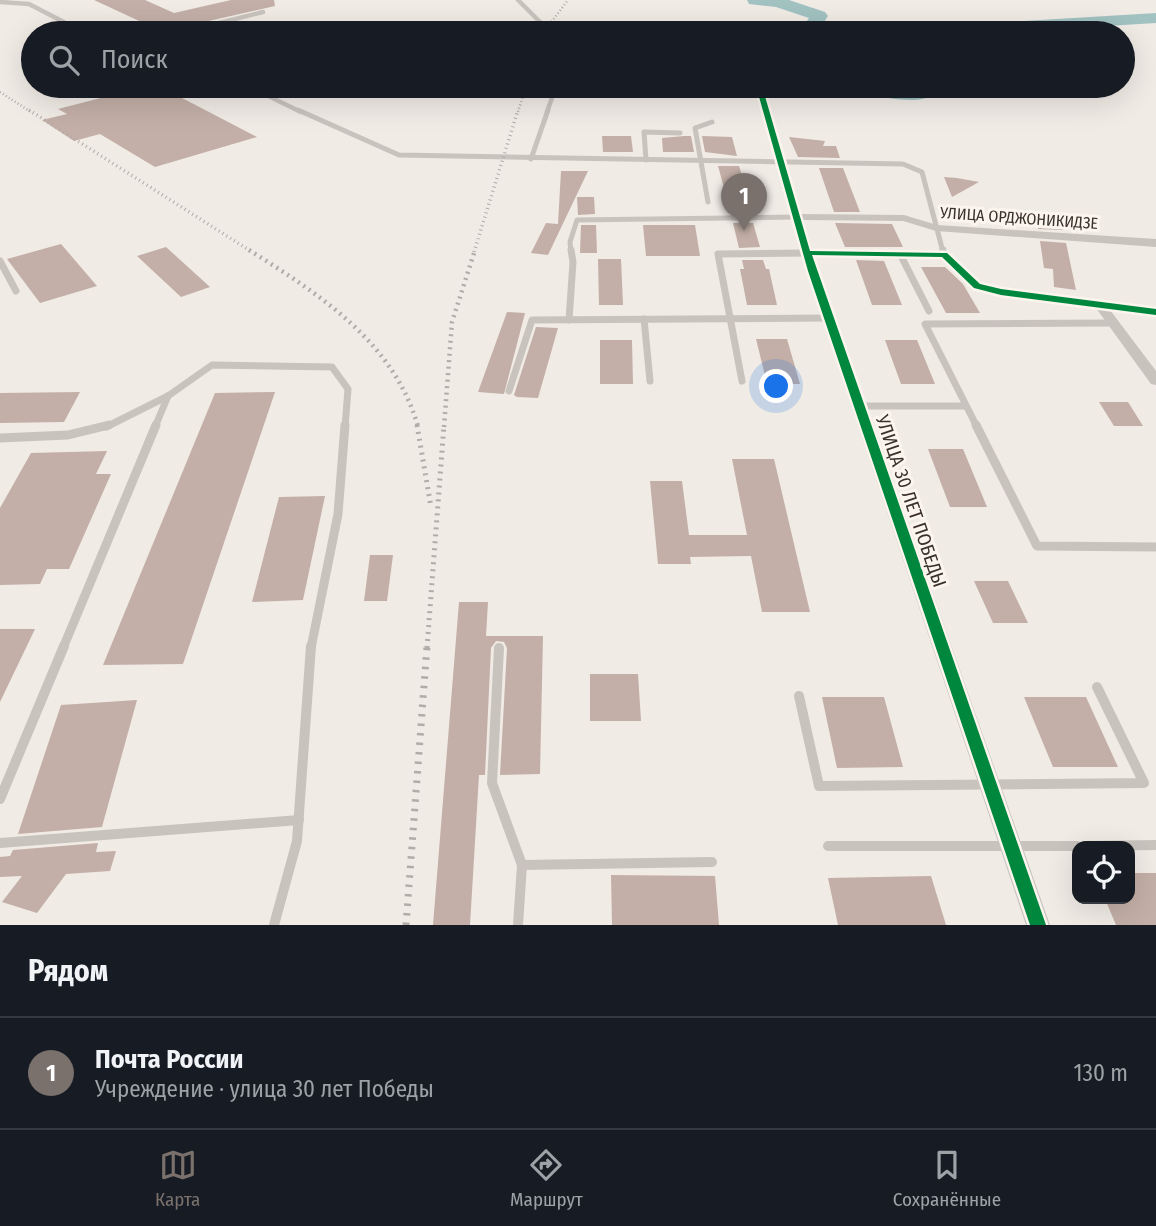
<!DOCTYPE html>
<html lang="ru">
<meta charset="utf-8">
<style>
body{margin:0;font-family:"Fira Sans Condensed",sans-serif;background:#242831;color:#f1f3f6}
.controls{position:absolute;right:21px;bottom:21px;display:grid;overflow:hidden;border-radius:14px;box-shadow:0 7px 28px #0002}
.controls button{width:63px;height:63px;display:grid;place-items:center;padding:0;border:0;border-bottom:2px solid #363941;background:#171b24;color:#f1f3f6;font:35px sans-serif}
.you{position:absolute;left:777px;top:387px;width:24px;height:24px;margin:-18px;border:5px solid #fff;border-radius:50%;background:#1a73e8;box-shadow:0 0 0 10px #1a73e833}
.badge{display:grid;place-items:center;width:46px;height:46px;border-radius:50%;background:#7a716c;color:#fff;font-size:23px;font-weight:700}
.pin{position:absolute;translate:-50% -58px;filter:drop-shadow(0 2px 4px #0008)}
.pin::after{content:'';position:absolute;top:37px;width:24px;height:21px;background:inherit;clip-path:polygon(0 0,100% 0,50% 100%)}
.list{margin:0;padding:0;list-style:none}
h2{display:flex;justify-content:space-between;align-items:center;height:91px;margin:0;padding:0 28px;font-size:30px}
h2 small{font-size:23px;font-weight:400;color:#9ea1a6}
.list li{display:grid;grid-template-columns:46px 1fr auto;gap:21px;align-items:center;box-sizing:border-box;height:112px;padding:0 28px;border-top:2px solid #363941}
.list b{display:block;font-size:26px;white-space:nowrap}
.list p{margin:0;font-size:23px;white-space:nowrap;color:#9ea1a6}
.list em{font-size:23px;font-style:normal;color:#9ea1a6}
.icon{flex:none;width:38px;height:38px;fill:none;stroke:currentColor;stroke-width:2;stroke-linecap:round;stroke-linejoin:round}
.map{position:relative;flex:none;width:1156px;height:925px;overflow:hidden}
.search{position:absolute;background:#171b24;box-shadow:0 7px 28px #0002;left:21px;right:21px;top:21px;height:77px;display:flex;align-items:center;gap:18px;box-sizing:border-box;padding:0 24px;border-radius:38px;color:#9ea1a6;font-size:26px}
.sheet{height:203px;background:#171b24}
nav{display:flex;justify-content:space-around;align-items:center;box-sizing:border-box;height:98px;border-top:2px solid #363941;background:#171b24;font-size:19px;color:#9ea1a6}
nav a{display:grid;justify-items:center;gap:4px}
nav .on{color:#7a716c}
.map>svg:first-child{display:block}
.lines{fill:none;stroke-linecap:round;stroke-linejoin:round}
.river{fill:#a1c2c1;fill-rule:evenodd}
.building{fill:#c3afa7}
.lane-far4{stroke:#c9c3be;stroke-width:4.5}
.lane-far3{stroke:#c9c3be;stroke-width:5}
.lane-far2{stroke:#c9c3be;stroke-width:7}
.lane-far1{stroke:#c9c3be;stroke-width:9}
.lane{stroke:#c9c3be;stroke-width:10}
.street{fill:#c9c3be;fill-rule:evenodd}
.rail-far4{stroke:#b1aca8;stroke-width:2.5;stroke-dasharray:1 2.5;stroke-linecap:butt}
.rail-far3{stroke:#b1aca8;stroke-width:3.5;stroke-dasharray:1 3.5;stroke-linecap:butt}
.rail-far2{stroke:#b1aca8;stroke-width:4.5;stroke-dasharray:2 4.5;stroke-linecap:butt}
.rail-far1{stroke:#b1aca8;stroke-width:5;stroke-dasharray:2 5;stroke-linecap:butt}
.rail{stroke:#b1aca8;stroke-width:7;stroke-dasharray:2.5 7;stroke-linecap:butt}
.cycleway-casing{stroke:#fbf5ee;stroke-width:5}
.cycleway{fill:#00873e;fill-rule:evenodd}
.labels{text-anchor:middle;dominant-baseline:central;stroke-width:6;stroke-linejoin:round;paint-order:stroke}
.far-street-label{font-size:16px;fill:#3b302b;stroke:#fbf5ee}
.street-label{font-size:19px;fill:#3b302b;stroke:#fbf5ee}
</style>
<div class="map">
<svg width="1156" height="925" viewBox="0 0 1156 925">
<rect width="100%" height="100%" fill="#f0ebe5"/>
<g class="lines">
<g class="river">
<polygon points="747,0 789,0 825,12 828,16 817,33 799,33 809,18 776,7 749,4"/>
<polygon points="1156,13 1156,23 991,33 928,33 933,27 939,26"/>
<path d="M849,86L911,88L917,86H943C925,111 884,96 859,92L852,90Z"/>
</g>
</g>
<g class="building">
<polygon points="94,0 145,0 174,13 231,0 274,0 275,6 178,28 174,33 165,33"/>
<polygon points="237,24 259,33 198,33"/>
<polygon points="147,86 159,86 257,137 155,167 100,134 74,141 42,120 67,114 58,109"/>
<polygon points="602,136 631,136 633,152 603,152"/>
<polygon points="684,136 691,136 694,152 663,152 662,138"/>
<polygon points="702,136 732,137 737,156 705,152"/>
<polygon points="789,137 825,141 823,146 836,146 840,158 798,157"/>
<polygon points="718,166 739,166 751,203 748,203 751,212 731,213"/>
<polygon points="819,168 843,168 860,212 834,212"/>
<polygon points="561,171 588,171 548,255 531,253 546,223 558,224"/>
<polygon points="944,177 957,178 979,182 952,197"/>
<polygon points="577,197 594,197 595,214 578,215"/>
<polygon points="1037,216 1061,218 1064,230 1038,229"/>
<polygon points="733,223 753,223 760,247 739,248"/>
<polygon points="835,223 892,224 903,247 845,247"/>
<polygon points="581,225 596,225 597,253 580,253"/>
<polygon points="643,225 695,225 700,256 646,256"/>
<polygon points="1040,241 1066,243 1076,290 1054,287 1053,269 1044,268"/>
<polygon points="61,244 97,286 40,303 7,259"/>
<polygon points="166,247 210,287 181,297 137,256"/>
<polygon points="598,259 621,259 623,305 599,305"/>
<polygon points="742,260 763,260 766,269 769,269 777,305 747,305 740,269 744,269"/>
<polygon points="856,260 884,261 902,305 872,305"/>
<polygon points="921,267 945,267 963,284 980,313 946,313"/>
<polygon points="507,312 525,313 504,394 478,392"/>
<polygon points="536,327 558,328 538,398 517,397 514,395"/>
<polygon points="756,339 787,339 800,384 767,384"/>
<polygon points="600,340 632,340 633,384 600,384"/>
<polygon points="885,340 917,340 935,384 901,384"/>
<polygon points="80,392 64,422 0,423 0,393"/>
<polygon points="275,392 183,664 103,665 215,393"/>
<polygon points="1099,402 1128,402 1143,426 1114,426"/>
<polygon points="928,449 963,449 987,507 950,507"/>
<polygon points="107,451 96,474 111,474 69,569 47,569 40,584 0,585 0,508 31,453"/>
<polygon points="732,459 774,459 810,612 762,612 751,556 690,557 691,564 658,564 650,481 682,481 689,535 747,535"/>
<polygon points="325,496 303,600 252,602 279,497"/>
<polygon points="370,555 393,555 387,601 364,601"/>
<polygon points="974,581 1008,581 1028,623 993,623"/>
<polygon points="459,602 488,602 486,636 543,636 540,774 500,775 507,648 504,642 496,641 491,648 485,775 479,775 470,925 433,925"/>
<polygon points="0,629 35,629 0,702"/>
<polygon points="590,674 638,674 641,721 590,721"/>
<polygon points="822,697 884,697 903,767 837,768"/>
<polygon points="1024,697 1086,697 1118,767 1053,767"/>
<polygon points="137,700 102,827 18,834 61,705"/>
<polygon points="98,843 96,852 116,851 110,871 66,874 37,913 2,902 22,876 0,877 0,857 10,856 13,850"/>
<polygon points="1130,873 1156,873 1156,925 1116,925 1105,899 1130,899"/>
<polygon points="611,875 715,876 719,925 612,925"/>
<polygon points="931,876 946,925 838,925 828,878"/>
</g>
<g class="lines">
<g class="lane-far4">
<polyline points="518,0 551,33"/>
<polyline points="0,2 29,4 85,33"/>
<polyline points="179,33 263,12"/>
<polyline points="248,86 301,112"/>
<polyline points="547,112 554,92 553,86"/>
</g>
<g class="lane-far3">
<polyline points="298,110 399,155 903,164 922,172 943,252"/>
<polyline points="531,159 548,110"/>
<polyline points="646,160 644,132 680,133"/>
<polyline points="708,202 695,128 712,122"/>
<polyline points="571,252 570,242 577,220 797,217"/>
</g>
<g class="lane-far2">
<polyline points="943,250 944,255"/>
<polyline points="900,254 929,311"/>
<polyline points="0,261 16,291"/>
<polyline points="644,319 650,381"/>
<polyline points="569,320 573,262 571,250"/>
<polyline points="742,381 718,254 807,253"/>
<polyline points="509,391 532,320 829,318"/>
<polyline points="859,406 965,406"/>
<polyline points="106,427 168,396 212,365 332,367 348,389 345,427"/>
<polyline points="155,427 168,396"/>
<polyline points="977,427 925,324 1113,323"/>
</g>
<g class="lane-far1">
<polyline points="976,425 1037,546 1156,547"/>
<polyline points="0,438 68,435 109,425"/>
<polyline points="63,648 156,425"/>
<polyline points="311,648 338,514 345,425"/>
</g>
<g class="lane">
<polyline points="499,648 492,783 522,865 518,925"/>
<polyline points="799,696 819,786 1144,783 1097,687"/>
<polyline points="0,799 64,646"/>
<polyline points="0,843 299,820"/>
<polyline points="828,846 1077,846"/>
<polyline points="1085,846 1156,845"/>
<polyline points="522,865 712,862"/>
<polyline points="274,925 297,841 311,646"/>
</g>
<polygon class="street" points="755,86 764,86 801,214 904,215 937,225 1156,239 1156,247 936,231 903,221 803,220 812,249 944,251 981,283 1001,288 1156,308 1156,316 1110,310 1156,371 1156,385 1151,384 1096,308 1001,296 973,289 941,259 814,257 1050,925 1026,925 806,271"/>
<g class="rail-far4">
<polyline points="543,33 568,0"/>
<polyline points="0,92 31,112"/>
<polyline points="518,112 526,86"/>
</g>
<g class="rail-far3">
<polyline points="29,110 252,252"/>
<polyline points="474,252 518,110"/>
</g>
<g class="rail-far2">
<path d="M249,250C319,294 395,343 418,427"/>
<polyline points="444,427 452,322 475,250"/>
</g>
<g class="rail-far1">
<polyline points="417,425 431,507"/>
<polyline points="427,648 444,425"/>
</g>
<polyline class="rail" points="406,925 427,646"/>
<g class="cycleway-casing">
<polygon id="cycleway" points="756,86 762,86 810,251 944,253 947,253 980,284 1001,289 1156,309 1156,315 1001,295 974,288 942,257 812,255 1046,925 1030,925 808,271"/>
</g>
<use href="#cycleway" class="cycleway"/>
</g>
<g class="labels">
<g class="far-street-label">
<text transform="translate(1019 218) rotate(4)">УЛИЦА ОРДЖОНИКИДЗЕ</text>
</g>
<g class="street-label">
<text transform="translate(911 501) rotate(71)">УЛИЦА 30 ЛЕТ ПОБЕДЫ</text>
</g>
</g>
</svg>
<div class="controls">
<button><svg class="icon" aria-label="locate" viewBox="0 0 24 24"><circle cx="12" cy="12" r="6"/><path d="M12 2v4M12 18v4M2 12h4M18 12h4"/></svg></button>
</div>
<div class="you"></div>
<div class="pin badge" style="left:744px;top:231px">1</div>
<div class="search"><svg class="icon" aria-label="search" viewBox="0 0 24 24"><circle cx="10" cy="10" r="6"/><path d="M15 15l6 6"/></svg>Поиск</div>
</div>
<section class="sheet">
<h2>Рядом<small></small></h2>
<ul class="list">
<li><span class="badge">1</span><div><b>Почта России</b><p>Учреждение · улица 30 лет Победы</p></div><em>130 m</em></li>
</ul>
</section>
<nav>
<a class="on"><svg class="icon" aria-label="map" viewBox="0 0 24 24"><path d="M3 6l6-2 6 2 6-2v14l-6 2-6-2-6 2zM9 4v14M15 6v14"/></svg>Карта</a>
<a><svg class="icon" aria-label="directions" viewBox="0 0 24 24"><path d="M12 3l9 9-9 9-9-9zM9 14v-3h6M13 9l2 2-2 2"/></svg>Маршрут</a>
<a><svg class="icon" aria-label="saved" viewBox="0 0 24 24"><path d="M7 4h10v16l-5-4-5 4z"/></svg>Сохранённые</a>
</nav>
